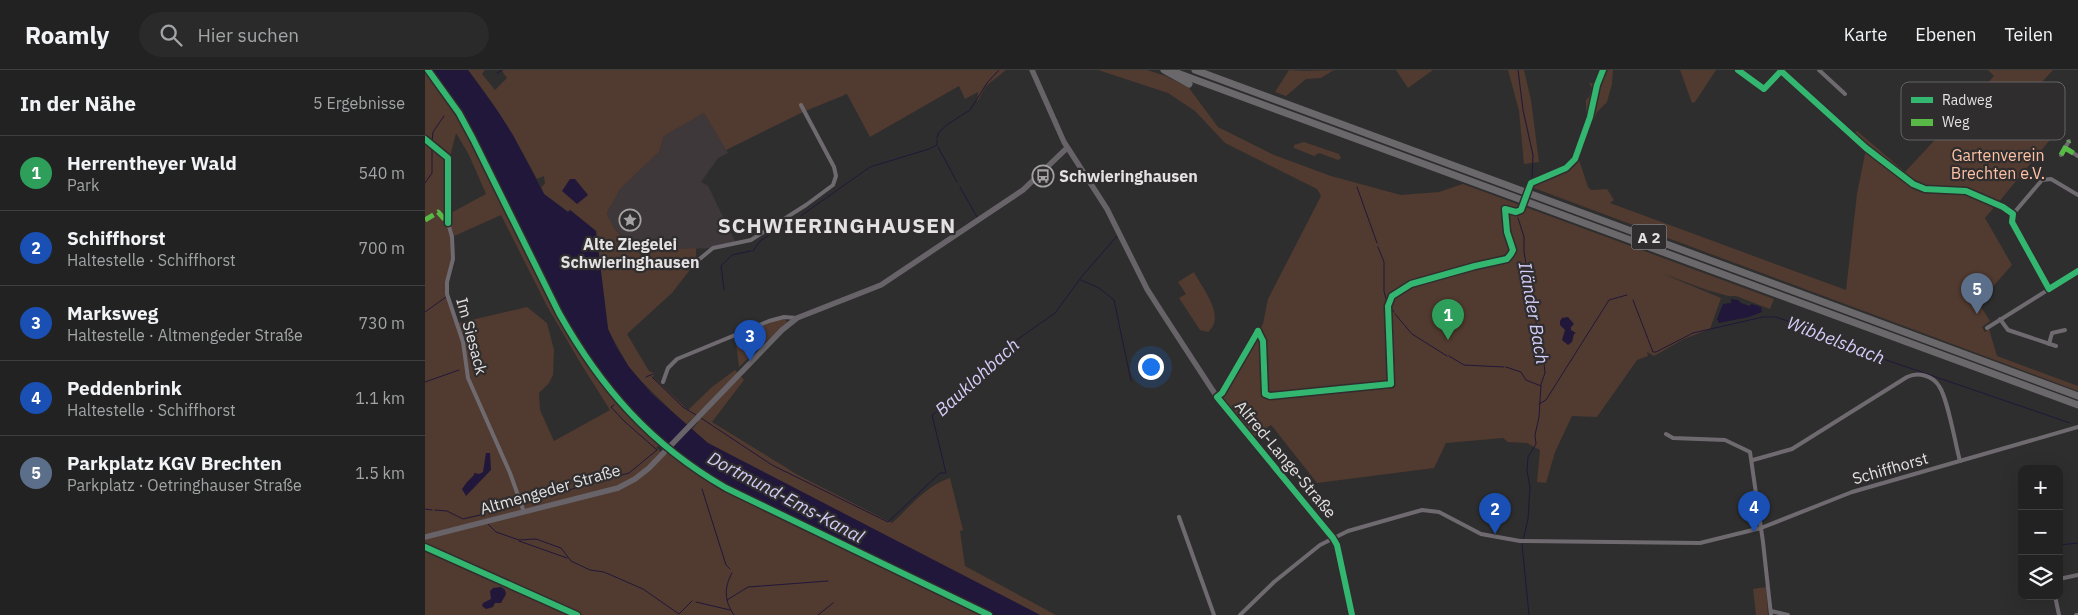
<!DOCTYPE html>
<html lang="de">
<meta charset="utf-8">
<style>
body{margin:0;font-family:"IBM Plex Sans",sans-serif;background:#2a2a2a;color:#f1f3f6}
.controls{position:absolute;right:15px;bottom:15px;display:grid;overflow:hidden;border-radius:10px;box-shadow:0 5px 20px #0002}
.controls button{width:45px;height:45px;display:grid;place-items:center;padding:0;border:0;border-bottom:1px solid #3f3f40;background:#222;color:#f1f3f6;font:25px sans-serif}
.you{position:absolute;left:725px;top:296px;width:18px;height:18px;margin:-12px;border:4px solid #fff;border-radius:50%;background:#1a73e8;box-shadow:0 0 0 8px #1a73e833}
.badge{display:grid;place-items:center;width:32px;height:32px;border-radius:50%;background:#a4a2a3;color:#fff;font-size:16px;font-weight:700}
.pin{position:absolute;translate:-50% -41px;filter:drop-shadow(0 1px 2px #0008)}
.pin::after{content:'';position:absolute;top:26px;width:18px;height:15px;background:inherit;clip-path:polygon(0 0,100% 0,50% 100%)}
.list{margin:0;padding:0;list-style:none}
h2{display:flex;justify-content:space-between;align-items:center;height:65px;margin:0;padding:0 20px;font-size:21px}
h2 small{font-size:16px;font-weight:400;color:#a2a4a5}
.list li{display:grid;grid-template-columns:32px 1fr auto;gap:15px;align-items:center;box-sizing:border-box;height:75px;padding:0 20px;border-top:1px solid #3f3f40}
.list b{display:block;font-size:19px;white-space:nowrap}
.list p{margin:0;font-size:16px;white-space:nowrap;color:#a2a4a5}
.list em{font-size:16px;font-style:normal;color:#a2a4a5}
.icon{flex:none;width:28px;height:28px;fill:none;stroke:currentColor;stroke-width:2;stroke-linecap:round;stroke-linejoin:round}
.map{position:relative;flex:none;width:1653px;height:545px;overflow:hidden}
header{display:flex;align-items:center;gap:30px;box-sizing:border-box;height:70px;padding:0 25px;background:#222;border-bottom:1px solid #3f3f40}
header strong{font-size:24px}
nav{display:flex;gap:28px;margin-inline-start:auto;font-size:18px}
.search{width:350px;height:45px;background:#2a2a2a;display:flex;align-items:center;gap:12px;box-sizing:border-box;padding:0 18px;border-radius:28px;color:#a2a4a5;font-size:19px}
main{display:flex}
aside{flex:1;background:#222}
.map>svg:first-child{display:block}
.built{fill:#3f383b}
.green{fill:#513a2f;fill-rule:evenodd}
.water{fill:#21173a}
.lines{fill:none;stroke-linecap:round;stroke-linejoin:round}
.stream{stroke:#21173a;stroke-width:1}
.street{stroke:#6f6a6f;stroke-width:4}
.secondary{stroke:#676368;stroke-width:5.5}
.highway{stroke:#6b686c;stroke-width:7}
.quiet{stroke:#58b947;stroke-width:5;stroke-dasharray:10 5;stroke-linecap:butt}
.cycleway-casing{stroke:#2f2d2e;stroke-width:9}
.cycleway{stroke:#33b770;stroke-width:6}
.labels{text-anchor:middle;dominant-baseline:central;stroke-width:4.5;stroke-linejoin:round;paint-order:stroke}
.shield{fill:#2f2d2e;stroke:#adabac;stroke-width:1}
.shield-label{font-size:15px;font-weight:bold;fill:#e3e1e2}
.park-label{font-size:16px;fill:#fec1a3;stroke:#2f2d2e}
.poi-label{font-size:16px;font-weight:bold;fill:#e3e1e2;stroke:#2f2d2e;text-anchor:start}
.street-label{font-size:16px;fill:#e3e1e2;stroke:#2f2d2e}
.water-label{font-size:18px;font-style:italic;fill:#d5cdf9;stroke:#2f2d2e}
.district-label{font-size:21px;font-weight:bold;letter-spacing:1px;fill:#e3e1e2;stroke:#2f2d2e}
.key{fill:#2f2d2e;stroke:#656364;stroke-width:1}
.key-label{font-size:14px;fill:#e3e1e2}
</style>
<header>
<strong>Roamly</strong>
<div class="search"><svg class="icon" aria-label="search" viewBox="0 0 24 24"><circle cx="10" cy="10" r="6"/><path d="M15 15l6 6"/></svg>Hier suchen</div>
<nav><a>Karte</a><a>Ebenen</a><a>Teilen</a></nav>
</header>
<main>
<aside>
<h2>In der Nähe<small>5 Ergebnisse</small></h2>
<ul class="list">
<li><span class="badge" style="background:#2e9e5b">1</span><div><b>Herrentheyer Wald</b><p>Park</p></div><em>540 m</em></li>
<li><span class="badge" style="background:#1a4fb4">2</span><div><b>Schiffhorst</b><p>Haltestelle · Schiffhorst</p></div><em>700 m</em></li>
<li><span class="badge" style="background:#1a4fb4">3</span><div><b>Marksweg</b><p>Haltestelle · Altmengeder Straße</p></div><em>730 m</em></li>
<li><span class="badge" style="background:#1a4fb4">4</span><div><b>Peddenbrink</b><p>Haltestelle · Schiffhorst</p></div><em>1.1 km</em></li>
<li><span class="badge" style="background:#5c6f8a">5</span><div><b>Parkplatz KGV Brechten</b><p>Parkplatz · Oetringhauser Straße</p></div><em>1.5 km</em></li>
</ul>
</aside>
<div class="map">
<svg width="1653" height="545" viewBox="0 0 1653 545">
<rect width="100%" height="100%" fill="#2e2e2e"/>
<polygon class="built" points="279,43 303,83 293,88 276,112 283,116 311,173 288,178 235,180 202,171 191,160 185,152 182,143 196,118 234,82 239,66"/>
<g class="green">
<path d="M0,0H5C37,38 58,83 80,128L78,131L80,135L83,134C108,185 130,240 162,286C184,318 209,346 238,372L231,378L240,385L248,380L279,402L311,422L568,545H0V477H2L0,475ZM31,63L44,85L61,124L22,145L24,91ZM76,145L122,236L156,294L185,340L129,371L115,340L114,323L124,313L128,305L129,280L122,253L102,237L33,253L22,218L28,189L27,167Z"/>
<path d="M43,0H60L57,4L70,20L82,8L76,0H581L561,16L552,32L553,22L540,29L534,16L445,67L422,24L378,42L301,80L279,43L239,66L234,82L196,118L182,143C195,184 236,180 271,178V192L247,223L202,264L224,301L229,303L228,307L263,340L287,317L310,300L319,310L287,352L373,405L467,453C485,437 500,416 525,408L538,460L535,461L540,496L631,545H615L358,414L281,372L267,360L273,352L269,347L261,355L215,310L204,297L188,269L183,259L171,161L145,140L143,142L119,124L116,117L120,114L119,106L112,109C92,71 70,34 43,0Z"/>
<polygon points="673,0 722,0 741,6 764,18 793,57 849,85 906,106 976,125 1014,122 1038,114 1349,229 1345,239 1311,226 1303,226 1282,220 1236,203 1296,228 1285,259 1259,269 1229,286 1222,282 1223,286 1212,290 1172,347 1147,346 1130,382 1121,413 1112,412 1115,380 1102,373 1083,372 1078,368 1021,373 1009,398 892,413 847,356 846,355 826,369 792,327 797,323 838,254 843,229 896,126 892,119 800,73 770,41 743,23"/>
<polygon points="864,0 879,1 909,0 896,8 881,9 861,26 850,22"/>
<polygon points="971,0 1008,0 983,18"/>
<polygon points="1083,0 1099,0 1106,30 1114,92 1099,94 1094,41"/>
<polygon points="1174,0 1188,0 1187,14 1182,32 1172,42 1155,82 1148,85 1161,49 1161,30 1164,27 1167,18 1164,13 1169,13"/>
<polygon points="1255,0 1291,0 1270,32 1267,33"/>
<polygon points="1563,0 1628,0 1595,36 1633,60 1573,133 1568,131 1569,129 1545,118 1507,118 1492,115 1460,92 1428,65 1432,61 1480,102 1569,6"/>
<polygon points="879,72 914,84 916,88 913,90 894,83 889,86 869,78 869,75"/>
<path d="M1441,79L1490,116L1501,119L1537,121L1571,135L1560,148L1587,195L1564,221L1551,229L1565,251L1557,257L1560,262L1564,259L1572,286L1653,316V321L1106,117C1121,104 1142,104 1153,87L1163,117L1166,120L1182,119L1189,130L1185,133L1421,220L1432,124Z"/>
<path d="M769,202C777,218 802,247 783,262L775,260L754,228L761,224L753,212Z"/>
<polygon points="359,247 362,252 314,297 310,265"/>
<polygon points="1341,517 1343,545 1331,545 1328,519"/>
</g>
<g class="water">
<path d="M5,0H43L72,40L88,65L119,124L143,142L145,140L171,161L183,259L192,278L204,297L227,324L283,373L615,545H568L311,422C251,388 199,342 161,285C129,236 105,180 79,127C57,83 37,38 5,0Z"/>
<polygon points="145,109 150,109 163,125 152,134 137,121"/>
<polygon points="1306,229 1313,230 1316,233 1324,236 1327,234 1336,237 1337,242 1324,247 1294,253 1292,249 1298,234 1306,233"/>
<polygon points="1143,247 1149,254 1146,257 1146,260 1151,263 1149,264 1147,272 1143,275 1137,270 1140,260 1135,255 1135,251 1137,248"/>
<polygon points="61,383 65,383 66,400 41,426 37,419 42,412 49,405 49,403 54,404 58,402"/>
<polygon points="76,517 80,520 81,524 76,533 70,533 68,537 61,539 57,536 58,533 66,529 65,521 68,518"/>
</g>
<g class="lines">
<g class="stream">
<polyline points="1093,0 1098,40 1108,85 1107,109"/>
<polyline points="72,3 78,0"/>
<polyline points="512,68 514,62 523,54 545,40 562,13 574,0"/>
<polyline points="7,72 8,62 19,46"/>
<polyline points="513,77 532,112"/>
<polyline points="0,113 7,103 7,76"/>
<polyline points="535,117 552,147"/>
<polyline points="932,117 952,173"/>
<polyline points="1093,148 1099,167 1099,182 1114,269 1118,283 1120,303 1116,314 1114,347 1110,365 1111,374 1103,387 1102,401 1105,417 1103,449 1098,470"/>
<polyline points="953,177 959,192 959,221 962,233"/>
<polyline points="328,181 335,171 361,154 373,151 377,145 445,97 504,79 512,75 512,70"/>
<polyline points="656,210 674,218 689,230 706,311"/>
<polyline points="299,220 296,196 307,185 326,181"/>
<polyline points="1208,230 1228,282 1231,282 1268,263 1338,247 1351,247 1402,265 1409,270 1438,282 1645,353"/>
<polyline points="965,237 969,242"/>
<polyline points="0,242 21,227"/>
<polyline points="970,244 987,264 1022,286"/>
<polyline points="1024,286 1039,295 1079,297"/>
<polyline points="1081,297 1096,302 1101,310 1116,316"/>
<polyline points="221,307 228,304"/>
<polyline points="227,307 258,337 271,345"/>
<polyline points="0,312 34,300"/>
<polyline points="1114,334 1121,330 1184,230 1202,225"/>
<polyline points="276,348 347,395 463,452 515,403 521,403 507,345 521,336 539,315 553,306 576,281 630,243 658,205 692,166"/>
<polyline points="277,419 301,495 305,499"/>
<polyline points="98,433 204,403 232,380 199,351 186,337 189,335"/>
<polyline points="0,439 7,440"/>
<polyline points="10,440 22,441 38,449 55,445 59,440 69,443 93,434"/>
<polyline points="63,454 71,462 94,470 111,469 136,478 146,491 165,500 179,502 218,519 254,544 267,531"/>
<polyline points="94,471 142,488"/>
<polyline points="1097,474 1104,545"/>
<polyline points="1634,475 1653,473"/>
<path d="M307,503C299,517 299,531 309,545"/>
<polyline points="302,530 323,517 403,511"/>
<polyline points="271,532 305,540"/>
<polyline points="393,545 408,533"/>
</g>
<g class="street">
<polyline points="1394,0 1420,24"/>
<polyline points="1339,19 1357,0"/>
<polyline points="0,69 22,86 23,91 23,153 27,167 28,189 22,212 22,224 38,272 43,308 85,403 99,442"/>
<polyline points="1640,78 1653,86"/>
<polyline points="1636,85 1644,71"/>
<polyline points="1537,120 1578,137 1588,144"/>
<polyline points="271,192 288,178 326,170 381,135 408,115 411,106 409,97 376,35"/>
<polyline points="1624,219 1587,152 1588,144 1617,110 1626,109 1653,125"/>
<polyline points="1575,249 1583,260 1631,276"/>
<polyline points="1562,258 1653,201"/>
<polyline points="1624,274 1627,263 1640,260"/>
<polyline points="238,312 243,298 252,289 344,251 359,247 372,248"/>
<polyline points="1241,364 1248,368 1300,370 1325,382 1338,472 1346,545"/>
<path d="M1328,390L1367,379L1482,307C1493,302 1507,305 1514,316C1523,329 1530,373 1535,391"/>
<polyline points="754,447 789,545"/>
<polyline points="1634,509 1653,505"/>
<polyline points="1630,526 1634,545"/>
<polyline points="1346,541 1363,545"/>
<polyline points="815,545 849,512 895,475 923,461 997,440 1014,442 1056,464 1095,471 1275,473 1336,458 1427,422 1653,357"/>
<polyline points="1651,545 1653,545"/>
</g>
<g class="secondary">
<polyline points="607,0 639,72 682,139 722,219 736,241 792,327 912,475 927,545"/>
<polyline points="0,467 193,418 210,409 224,398 357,260 372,248 456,215 598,120 642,78"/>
</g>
<g class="highway">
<polyline points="739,0 764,14"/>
<polyline points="744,0 1653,335"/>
<polyline points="770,0 1653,326"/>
</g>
<g class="quiet">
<polyline points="1640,78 1653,86"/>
<polyline points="1636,85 1644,71"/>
<polyline points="0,150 13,142 23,153"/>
</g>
<g class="cycleway-casing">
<g id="cycleway">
<path d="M3,0L34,43L48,69L134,243C176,318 226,375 301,418L564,545"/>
<polyline points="1313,0 1339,19 1356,1 1441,78 1488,114 1500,119 1541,121 1578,137 1588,144 1587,152 1624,219 1653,201"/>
<polyline points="0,69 23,88 23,153"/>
<polyline points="833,261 838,271 840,324 845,326 966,314 963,236 967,226 986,214 1050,196 1082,189 1086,184 1088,180 1082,162 1080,139 1091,142 1096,140 1106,113 1141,98 1150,89 1165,47 1172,15 1178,0"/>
<polyline points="833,261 797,323 792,327 908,468 912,475 927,545"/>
<polyline points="0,477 152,545"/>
</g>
</g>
<use href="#cycleway" class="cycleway"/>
</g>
<defs>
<g id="bus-ring" transform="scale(1.125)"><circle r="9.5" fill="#2f2d2e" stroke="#a4a2a3" stroke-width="1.5"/><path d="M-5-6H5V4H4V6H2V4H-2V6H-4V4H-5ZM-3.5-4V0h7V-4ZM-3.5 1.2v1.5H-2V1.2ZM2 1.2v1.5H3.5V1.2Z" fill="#a4a2a3"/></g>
<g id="sight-ring" transform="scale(1.125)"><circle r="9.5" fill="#2f2d2e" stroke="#a4a2a3" stroke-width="1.5"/><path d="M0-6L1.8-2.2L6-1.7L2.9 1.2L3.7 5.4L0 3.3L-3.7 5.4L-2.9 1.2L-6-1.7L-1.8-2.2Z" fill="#a4a2a3"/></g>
</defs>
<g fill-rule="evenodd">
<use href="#bus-ring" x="618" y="106"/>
<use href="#sight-ring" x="205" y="150"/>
</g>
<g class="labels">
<rect class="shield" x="1206.5" y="154.5" width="35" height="25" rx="4"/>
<g class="shield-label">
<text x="1224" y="167">A 2</text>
</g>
<g class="park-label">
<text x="1573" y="85">Gartenverein<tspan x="1573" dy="18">Brechten e.V.</tspan></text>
</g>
<g class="poi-label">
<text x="634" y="106">Schwieringhausen</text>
<text x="205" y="174" text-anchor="middle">Alte Ziegelei<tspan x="205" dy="18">Schwieringhausen</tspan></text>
</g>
<g class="street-label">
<text transform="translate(47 266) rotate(75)">Im Siesack</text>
<text transform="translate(861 389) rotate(50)">Alfred-Lange-Straße</text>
<text transform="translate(1465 398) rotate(-16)">Schiffhorst</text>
<text transform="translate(125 419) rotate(-16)">Altmengeder Straße</text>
</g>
<g class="water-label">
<text transform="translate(1109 243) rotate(80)">Iländer Bach</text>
<text transform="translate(1411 270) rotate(21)">Wibbelsbach</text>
<text transform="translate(552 307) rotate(-42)">Bauklohbach</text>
<text transform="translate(361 427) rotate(28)">Dortmund-Ems-Kanal</text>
</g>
<g class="district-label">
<text x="412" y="155">SCHWIERINGHAUSEN</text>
</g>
</g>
<rect x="1476" y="12" width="164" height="58" rx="8" class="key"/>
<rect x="1486" y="27" width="22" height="6" fill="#33b770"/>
<rect x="1486" y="49" width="22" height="7" fill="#58b947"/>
<g class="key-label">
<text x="1517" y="35">Radweg</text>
<text x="1517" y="57">Weg</text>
</g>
</svg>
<div class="controls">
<button>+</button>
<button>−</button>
<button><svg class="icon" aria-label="layers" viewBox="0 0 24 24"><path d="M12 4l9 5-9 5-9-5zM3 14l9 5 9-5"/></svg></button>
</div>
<div class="you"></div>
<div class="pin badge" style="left:1023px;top:270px;background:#2e9e5b">1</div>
<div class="pin badge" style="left:1070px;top:464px;background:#1a4fb4">2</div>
<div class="pin badge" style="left:325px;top:291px;background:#1a4fb4">3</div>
<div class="pin badge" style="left:1329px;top:462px;background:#1a4fb4">4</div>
<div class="pin badge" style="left:1552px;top:244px;background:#5c6f8a">5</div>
</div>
</main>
